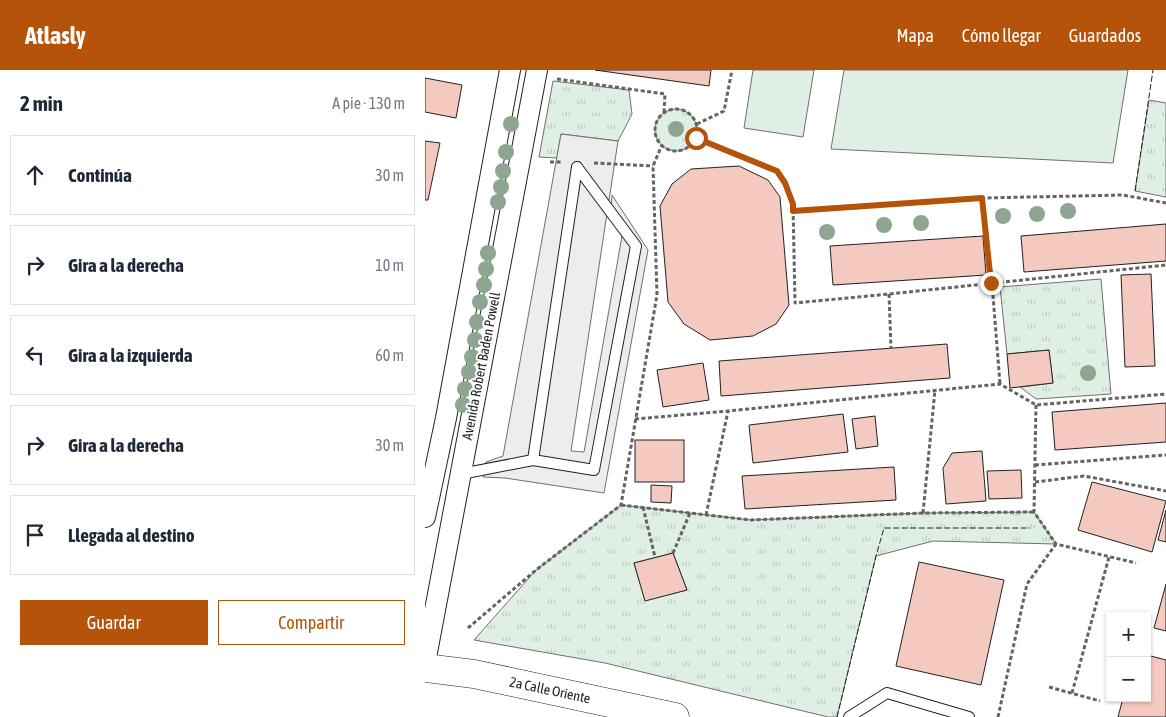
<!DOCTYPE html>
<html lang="es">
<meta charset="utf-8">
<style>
body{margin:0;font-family:"Asap Condensed",sans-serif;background:#f2f2f3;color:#1f2937}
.controls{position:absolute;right:15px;bottom:15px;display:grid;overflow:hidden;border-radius:0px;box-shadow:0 1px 4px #0004}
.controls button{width:45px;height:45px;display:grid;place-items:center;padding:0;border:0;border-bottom:1px solid #e0e1e3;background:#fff;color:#1f2937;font:25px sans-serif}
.stop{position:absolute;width:15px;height:15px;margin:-11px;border:4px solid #b45309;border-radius:50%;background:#fff}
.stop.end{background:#b45309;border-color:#fff;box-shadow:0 1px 5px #0008}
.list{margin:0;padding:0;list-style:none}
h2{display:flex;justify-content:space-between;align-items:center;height:65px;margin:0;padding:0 20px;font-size:21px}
h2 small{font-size:16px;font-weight:400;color:#747a83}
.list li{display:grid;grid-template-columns:32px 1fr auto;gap:15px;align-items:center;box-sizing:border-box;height:80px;margin:0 10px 10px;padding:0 10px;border:1px solid #e0e1e3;border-radius:0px}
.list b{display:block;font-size:19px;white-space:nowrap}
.list em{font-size:16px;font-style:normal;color:#747a83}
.actions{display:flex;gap:10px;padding:15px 20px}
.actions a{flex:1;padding:11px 0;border:1px solid #b45309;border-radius:0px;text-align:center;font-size:18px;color:#b45309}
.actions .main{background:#b45309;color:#fff}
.icon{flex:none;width:28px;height:28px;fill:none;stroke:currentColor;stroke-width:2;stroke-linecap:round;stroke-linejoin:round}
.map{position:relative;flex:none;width:741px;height:647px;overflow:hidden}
header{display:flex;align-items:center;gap:30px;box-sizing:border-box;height:70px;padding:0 25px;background:#b45309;color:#fff}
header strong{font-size:24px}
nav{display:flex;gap:28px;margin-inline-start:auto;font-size:18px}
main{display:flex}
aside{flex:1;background:#fff}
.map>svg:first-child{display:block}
.grass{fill:url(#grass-tufts);stroke:#6f6f6f;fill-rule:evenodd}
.pitch{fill:#e0efe3;stroke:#6f6f6f}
.parking{fill:#ededed;stroke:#6f6f6f}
.building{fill:#f3c9c0;stroke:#222}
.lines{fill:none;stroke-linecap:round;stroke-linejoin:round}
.service-casing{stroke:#222;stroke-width:12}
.minor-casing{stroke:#222;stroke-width:22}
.primary-casing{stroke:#222;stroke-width:29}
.path{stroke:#646464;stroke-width:3;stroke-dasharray:4 2.5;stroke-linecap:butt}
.service{stroke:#fff;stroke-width:10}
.minor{stroke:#fff;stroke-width:20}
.primary{stroke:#fff;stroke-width:28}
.fence{stroke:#222;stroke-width:1;stroke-dasharray:6 2.5;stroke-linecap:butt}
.tree{fill:#8da692}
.route{stroke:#b45309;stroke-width:6}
.labels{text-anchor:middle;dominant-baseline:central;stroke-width:4;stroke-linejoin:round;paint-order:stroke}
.street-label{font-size:14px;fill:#222;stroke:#fff}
</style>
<header>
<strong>Atlasly</strong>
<nav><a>Mapa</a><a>Cómo llegar</a><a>Guardados</a></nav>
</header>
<main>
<aside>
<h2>2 min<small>A pie · 130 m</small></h2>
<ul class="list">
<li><svg class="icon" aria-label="ahead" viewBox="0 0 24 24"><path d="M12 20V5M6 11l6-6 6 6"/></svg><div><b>Continúa</b></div><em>30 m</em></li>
<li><svg class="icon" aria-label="right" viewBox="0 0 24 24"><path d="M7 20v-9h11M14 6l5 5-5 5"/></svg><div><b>Gira a la derecha</b></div><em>10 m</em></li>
<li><svg class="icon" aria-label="left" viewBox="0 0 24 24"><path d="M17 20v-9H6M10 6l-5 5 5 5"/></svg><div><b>Gira a la izquierda</b></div><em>60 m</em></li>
<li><svg class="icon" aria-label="right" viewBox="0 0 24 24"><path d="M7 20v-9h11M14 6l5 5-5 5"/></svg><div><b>Gira a la derecha</b></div><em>30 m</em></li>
<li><svg class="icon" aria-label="arrive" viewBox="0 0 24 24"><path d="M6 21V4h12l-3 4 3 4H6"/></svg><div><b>Llegada al destino</b></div></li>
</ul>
<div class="actions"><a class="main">Guardar</a><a>Compartir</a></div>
</aside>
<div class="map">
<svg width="741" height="647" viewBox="0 0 741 647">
<defs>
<pattern id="grass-tufts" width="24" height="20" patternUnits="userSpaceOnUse" patternTransform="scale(1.25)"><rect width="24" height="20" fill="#e0efe3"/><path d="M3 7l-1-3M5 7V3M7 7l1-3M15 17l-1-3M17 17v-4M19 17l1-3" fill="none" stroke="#c0cdc2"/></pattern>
</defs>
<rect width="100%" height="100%" fill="#fff"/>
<g class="grass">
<polygon points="128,11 204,20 207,44 193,71 136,64 132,88 114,87"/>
<polygon points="724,30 741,33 741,127 710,121"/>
<circle cx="251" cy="60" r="21"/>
<polygon points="676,209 686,324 611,329 595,317 628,313 624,280 582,284 575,217"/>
<path d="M196,435L326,450L498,443L609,442L631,474L508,471L451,486L412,647H403L180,593L49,570L111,500ZM248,483L262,520L220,530L209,493Z"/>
</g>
<g class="pitch">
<polygon points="328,0 389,0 378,67 319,58"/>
<polygon points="419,0 703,0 688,93 406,79"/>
</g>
<polygon class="parking" points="136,64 193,71 146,381 159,382 197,166 186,141 187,125 223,180 179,423 80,408 58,407 61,392 78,386"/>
<g class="building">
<polygon points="170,0 286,0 284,16"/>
<polygon points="0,8 37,15 31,48 0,42"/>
<polygon points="0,71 15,73 3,130 0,130"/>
<polygon points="314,96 343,110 355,127 364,235 351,254 328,266 285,270 259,254 243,232 235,136 247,114 266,99"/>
<polygon points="741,154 741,191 599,202 596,166"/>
<polygon points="558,166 561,205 408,215 405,176"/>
<polygon points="726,204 730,296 700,297 696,205"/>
<polygon points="522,274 525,308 296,326 294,291"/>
<polygon points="624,280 628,313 585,318 582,284"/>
<polygon points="278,293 284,330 238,337 232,300"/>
<polygon points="741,333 741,372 630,380 627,342"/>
<polygon points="418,344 423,382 328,393 324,355"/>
<polygon points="450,346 453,376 431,379 427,349"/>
<rect x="210" y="370" width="49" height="42"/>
<polygon points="557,381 561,431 521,434 518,398 527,383"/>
<polygon points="469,397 471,430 320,439 317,406"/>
<polygon points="596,400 597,428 564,429 562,401"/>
<polygon points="667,412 741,431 727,482 653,460"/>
<polygon points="226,415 247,416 246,433 226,432"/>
<polygon points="741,440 741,472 733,470"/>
<polygon points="248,483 262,520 220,531 209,493"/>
<polygon points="494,492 579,510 556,615 471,596"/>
<polygon points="741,514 741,561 729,558"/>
<polygon points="722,585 741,590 741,647 693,647 698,628 722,628"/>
</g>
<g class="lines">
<g class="service-casing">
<g id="service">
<polyline points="108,390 152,97"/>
<polyline points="36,404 108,390 169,400 211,176 152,97"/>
<polyline points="424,647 462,623 544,647"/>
</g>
</g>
<g class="minor-casing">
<g id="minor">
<polyline points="0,447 21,348 85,0"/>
<polyline points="0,593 112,0"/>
</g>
</g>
<g class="primary-casing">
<polyline id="primary" points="0,598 49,604 250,647"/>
</g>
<g class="path">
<polyline points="132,9 240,24 239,43"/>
<circle cx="251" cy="60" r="21"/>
<polyline points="272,54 299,41 307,0"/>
<polyline points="271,68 352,101 360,113 368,134 370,233 464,224 741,195"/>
<polyline points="125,92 137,92"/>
<polyline points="169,93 228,96"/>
<polyline points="557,128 567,213 575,314"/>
<polyline points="368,141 557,128 698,125 741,133"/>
<polyline points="464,224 466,278"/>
<polyline points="611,335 609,442 631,474 711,493"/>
<polyline points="210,349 303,341 575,314 611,335 741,324"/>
<polyline points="610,395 741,385"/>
<polyline points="610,412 659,406 741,421"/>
<polyline points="196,435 326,450 498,443 609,442"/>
<polyline points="218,437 230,487"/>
<polyline points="498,443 510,320"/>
<polyline points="281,445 303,341"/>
<polyline points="248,483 265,443"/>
<polyline points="43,558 111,500 196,435 232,225 228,96 237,75"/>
<polyline points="624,617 675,631"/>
<polyline points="647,623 684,487"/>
<polyline points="573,647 602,514 631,474"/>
</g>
<use href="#service" class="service"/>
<use href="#minor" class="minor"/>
<use href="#primary" class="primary"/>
<g class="fence">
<polyline points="710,121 728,0"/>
<polyline points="412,647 451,486 459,458 605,458"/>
</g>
</g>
<g class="tree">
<circle cx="86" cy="54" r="8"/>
<circle cx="251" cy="59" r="8"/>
<circle cx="81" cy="82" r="8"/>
<circle cx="78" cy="101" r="8"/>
<circle cx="76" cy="117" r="8"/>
<circle cx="73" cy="132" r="8"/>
<circle cx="643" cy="141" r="8"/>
<circle cx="612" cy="144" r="8"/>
<circle cx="578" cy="146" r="8"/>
<circle cx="496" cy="153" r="8"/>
<circle cx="459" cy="155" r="8"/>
<circle cx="402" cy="162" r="8"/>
<circle cx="63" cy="183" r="8"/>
<circle cx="61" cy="199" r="8"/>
<circle cx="59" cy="215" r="8"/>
<circle cx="55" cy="232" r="8"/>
<circle cx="52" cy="252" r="8"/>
<circle cx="50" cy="270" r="8"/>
<circle cx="47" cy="287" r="8"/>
<circle cx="44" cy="302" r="8"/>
<circle cx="663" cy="303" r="8"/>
<circle cx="40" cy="319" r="8"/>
<circle cx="38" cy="335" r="8"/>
</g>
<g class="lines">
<polyline class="route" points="271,68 352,101 360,113 368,134 368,141 557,128 566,213"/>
</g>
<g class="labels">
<g class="street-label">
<text transform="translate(56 296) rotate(-79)">Avenida Robert Baden Powell</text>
<text transform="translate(125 620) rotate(12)">2a Calle Oriente</text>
</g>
</g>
</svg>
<div class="controls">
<button>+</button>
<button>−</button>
</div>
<div class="stop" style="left:271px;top:68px"></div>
<div class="stop end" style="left:566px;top:213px"></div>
</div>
</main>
